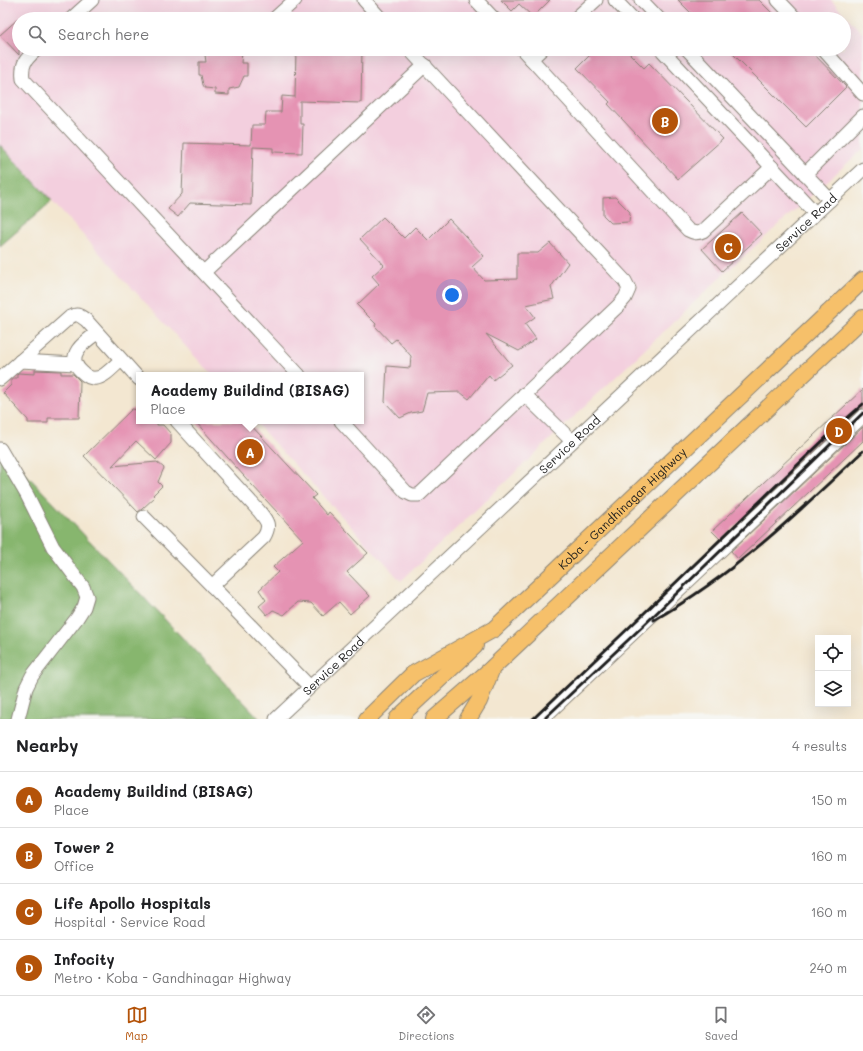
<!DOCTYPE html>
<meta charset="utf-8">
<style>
body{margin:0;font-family:Mali,sans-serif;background:#f2f2f2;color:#202124}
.controls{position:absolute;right:12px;bottom:12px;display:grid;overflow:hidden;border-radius:0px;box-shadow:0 4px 16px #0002}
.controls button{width:36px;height:36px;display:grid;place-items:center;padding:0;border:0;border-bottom:1px solid #e0e0e0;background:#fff;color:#202124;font:20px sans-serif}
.you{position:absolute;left:452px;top:295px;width:14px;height:14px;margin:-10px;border:3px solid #fff;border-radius:50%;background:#1a73e8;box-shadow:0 0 0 6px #1a73e833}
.badge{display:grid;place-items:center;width:26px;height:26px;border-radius:50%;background:#b45309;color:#fff;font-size:13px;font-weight:700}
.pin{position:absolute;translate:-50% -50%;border:2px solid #fff;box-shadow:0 1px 4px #0006}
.popup{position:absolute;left:136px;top:372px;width:228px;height:52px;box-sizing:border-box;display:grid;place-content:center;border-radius:0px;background:#fff;filter:drop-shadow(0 1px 3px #0005);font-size:13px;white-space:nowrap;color:#757577}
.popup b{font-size:15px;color:#202124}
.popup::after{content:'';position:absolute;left:50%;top:100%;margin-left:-8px;border:8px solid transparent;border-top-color:#fff}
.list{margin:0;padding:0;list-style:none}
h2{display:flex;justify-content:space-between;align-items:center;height:52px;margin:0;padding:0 16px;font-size:17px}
h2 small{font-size:13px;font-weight:400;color:#757577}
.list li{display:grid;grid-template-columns:26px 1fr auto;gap:12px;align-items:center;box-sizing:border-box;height:56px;padding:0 16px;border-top:1px solid #e0e0e0}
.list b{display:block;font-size:15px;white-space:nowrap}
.list p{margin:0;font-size:13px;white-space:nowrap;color:#757577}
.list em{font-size:13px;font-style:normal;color:#757577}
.icon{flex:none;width:22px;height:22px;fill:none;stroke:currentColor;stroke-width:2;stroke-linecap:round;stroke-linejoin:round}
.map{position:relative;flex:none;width:863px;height:719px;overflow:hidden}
.search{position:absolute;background:#fff;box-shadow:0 4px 16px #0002;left:12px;right:12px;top:12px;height:44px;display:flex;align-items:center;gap:10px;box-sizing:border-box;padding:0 14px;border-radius:22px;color:#757577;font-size:15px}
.sheet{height:276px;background:#fff}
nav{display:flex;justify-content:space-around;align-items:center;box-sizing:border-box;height:56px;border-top:1px solid #e0e0e0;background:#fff;font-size:11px;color:#757577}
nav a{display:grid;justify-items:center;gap:2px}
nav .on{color:#b45309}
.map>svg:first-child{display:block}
.built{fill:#f3cfde;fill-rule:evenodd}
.forest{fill:#87b66e;stroke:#526945}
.building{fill:#e593b3}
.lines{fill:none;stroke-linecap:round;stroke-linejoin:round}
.minor-casing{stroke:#888276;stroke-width:15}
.major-casing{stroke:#888276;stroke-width:18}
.minor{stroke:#fff;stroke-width:13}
.major{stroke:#f6c06b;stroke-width:16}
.rail{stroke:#1c1c1c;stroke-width:3}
.labels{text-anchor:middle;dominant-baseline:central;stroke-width:3.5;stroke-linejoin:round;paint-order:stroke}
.street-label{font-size:12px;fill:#1c1c1c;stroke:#f6f6f2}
</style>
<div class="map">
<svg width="863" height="719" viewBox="0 0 863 719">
<rect width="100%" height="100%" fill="#f6f6f2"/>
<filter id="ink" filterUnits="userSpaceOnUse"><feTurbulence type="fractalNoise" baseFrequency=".025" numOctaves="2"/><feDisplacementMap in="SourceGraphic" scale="8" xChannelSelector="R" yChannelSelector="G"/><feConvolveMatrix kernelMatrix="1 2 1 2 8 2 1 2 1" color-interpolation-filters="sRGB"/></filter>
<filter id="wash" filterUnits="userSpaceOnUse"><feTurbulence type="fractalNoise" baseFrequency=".012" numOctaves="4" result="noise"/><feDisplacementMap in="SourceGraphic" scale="16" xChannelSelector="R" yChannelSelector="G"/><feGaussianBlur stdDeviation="0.9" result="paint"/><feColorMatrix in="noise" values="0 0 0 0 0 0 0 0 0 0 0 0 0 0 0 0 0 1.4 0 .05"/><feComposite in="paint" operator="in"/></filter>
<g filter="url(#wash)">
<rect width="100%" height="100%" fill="#f3e7d1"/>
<path class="built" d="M0,0H831L863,34V149L723,275L401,581L254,421H361V375H212L0,145ZM19,19H844V49H19Z"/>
<g class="forest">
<polygon points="0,145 52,201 0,246"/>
<polygon points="0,447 259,718 258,719 0,719"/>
</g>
<g id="blocks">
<g class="building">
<polygon points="501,0 550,0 533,17 519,4 512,11"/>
<polygon points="678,0 759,0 778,19 697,19"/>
<polygon points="19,18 19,55 0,35"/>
<polygon points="215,49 242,49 241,63 247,63 247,76 244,76 239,87 229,89 229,95 215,94 215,89 205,88 203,85 201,75 199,75 199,62 206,62 205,55 206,52 207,50"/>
<polygon points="296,49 362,49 361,103 300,101 300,124 303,124 302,153 273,152 273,148 253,147 251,205 190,203 178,217 168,209 182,194 184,143 251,145 252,125 265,125 266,112 281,112 282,96 295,97"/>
<polygon points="584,49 625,49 644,68 649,63 723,139 678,179 608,104 610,102 577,68 590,55"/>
<polygon points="728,49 809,49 846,87 806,127"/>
<polygon points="615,197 630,212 629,222 611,223 603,215 603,198"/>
<polygon points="742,213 762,234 722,271 702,249"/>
<polygon points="383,217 404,238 415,227 428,240 449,219 484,256 472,267 484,280 517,279 517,253 538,253 550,243 568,263 551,287 554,299 526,305 535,317 525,324 536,339 519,351 486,334 512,365 493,380 489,375 469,399 460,392 427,393 422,411 411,413 400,418 385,402 387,366 410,368 411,356 396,339 391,343 375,326 376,324 357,305 379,284 372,276 384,265 360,239"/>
<polygon points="35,370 61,371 61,374 73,374 80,381 79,418 48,418 48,423 28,423 28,420 3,393 11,385 11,380 14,378 17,378 17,374 18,373 35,374"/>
<polygon points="863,389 863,408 858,410 721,540 712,531"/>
<polygon points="132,409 139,410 139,421 157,421 157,425 163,425 171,434 171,443 156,460 136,441 112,466 157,462 164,468 158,482 162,486 153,495 155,497 142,509 138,512 84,456"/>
<polygon points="195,421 247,421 316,495 312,498 327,515 329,512 368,553 347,572 370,596 350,614 339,602 323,616 311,603 298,602 284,615 273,610 267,615 259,606 266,600 259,590 278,572 273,567 303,540 252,485"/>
<polygon points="863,427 863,441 738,559 731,551"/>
</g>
</g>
</g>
<g filter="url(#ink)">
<use href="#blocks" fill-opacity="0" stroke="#888276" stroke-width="1"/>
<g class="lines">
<g class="minor-casing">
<g id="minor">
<polyline points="364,0 381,19"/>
<polyline points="476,0 494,19"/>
<polyline points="615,0 633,19"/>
<polyline points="641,0 659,19"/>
<polyline points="778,0 796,19"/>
<polyline points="71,19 92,0"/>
<polyline points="274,19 295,0"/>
<polyline points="575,19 596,0"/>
<path d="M37,49C26,59 21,63 23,79L299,375"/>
<path d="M522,49L688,230C694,233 697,234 703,231L772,167"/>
<polyline points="661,49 815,213"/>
<polyline points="687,49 830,200"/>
<polyline points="823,49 863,94"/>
<polyline points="531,59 542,49"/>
<polyline points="805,174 863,116"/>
<polyline points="204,272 425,65"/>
<path d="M97,333C84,342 64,356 82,372C85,375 90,379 96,378C104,378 115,365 121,360"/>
<polyline points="20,361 76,364"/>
<path d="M0,379L70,317C77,313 79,315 86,320L139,379"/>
<polyline points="524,394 572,441"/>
<path d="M177,421L259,511C267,521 271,525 264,537L212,586"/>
<polyline points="341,421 406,492 412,495 419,495 618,306 625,298 629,289 625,281 409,49"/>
<polyline points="0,449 27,495 53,547 83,587 87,597 84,607 77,618 32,676 26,688 18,719"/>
<polyline points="144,517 212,586 310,687"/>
<path id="s1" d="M276,719L863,169"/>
<polyline points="542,719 863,416"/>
</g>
</g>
<g class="major-casing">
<g id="major">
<path id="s2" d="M367,719L413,674L494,629L863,280"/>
<polyline points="397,719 475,646"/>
<polyline points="434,719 490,670"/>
<polyline points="468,719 479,701 492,668 863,318"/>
</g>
</g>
<use href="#minor" class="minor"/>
<use href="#major" class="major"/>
<g class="rail">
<path d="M654,620C732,576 798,513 863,451"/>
<polyline points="533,719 638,619 836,428 863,404"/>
<polyline points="544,719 643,626 863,413"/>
</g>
</g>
</g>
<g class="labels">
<g class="street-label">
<text stroke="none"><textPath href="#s1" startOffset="726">Service Road</textPath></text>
<text stroke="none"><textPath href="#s1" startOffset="402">Service Road</textPath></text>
<text stroke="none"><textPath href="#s2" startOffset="333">Koba - Gandhinagar Highway</textPath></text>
<text stroke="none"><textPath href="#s1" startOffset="78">Service Road</textPath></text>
</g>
</g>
</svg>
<div class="controls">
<button><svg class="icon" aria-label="locate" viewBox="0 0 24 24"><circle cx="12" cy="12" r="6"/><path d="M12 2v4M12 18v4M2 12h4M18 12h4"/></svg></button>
<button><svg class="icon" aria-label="layers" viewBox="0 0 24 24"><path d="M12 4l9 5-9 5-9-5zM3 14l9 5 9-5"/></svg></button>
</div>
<div class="you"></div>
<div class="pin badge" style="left:250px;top:452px">A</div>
<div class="popup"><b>Academy Buildind (BISAG)</b>Place</div>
<div class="pin badge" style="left:665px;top:121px">B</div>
<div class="pin badge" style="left:728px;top:247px">C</div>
<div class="pin badge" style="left:839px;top:431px">D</div>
<div class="search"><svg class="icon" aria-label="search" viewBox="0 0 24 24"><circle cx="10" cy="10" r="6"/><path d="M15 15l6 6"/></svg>Search here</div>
</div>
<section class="sheet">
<h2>Nearby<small>4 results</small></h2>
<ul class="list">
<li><span class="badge">A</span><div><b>Academy Buildind (BISAG)</b><p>Place</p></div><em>150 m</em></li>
<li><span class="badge">B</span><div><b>Tower 2</b><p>Office</p></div><em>160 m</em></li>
<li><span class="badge">C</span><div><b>Life Apollo Hospitals</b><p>Hospital · Service Road</p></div><em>160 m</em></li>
<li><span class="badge">D</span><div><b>Infocity</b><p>Metro · Koba - Gandhinagar Highway</p></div><em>240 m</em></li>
</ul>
</section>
<nav>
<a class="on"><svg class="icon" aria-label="map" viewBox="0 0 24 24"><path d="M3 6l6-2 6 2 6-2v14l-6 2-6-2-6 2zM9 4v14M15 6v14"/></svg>Map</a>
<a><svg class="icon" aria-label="directions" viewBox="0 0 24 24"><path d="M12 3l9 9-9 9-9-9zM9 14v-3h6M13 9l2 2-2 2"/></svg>Directions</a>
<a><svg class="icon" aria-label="saved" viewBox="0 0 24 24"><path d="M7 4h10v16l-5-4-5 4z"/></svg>Saved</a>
</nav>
